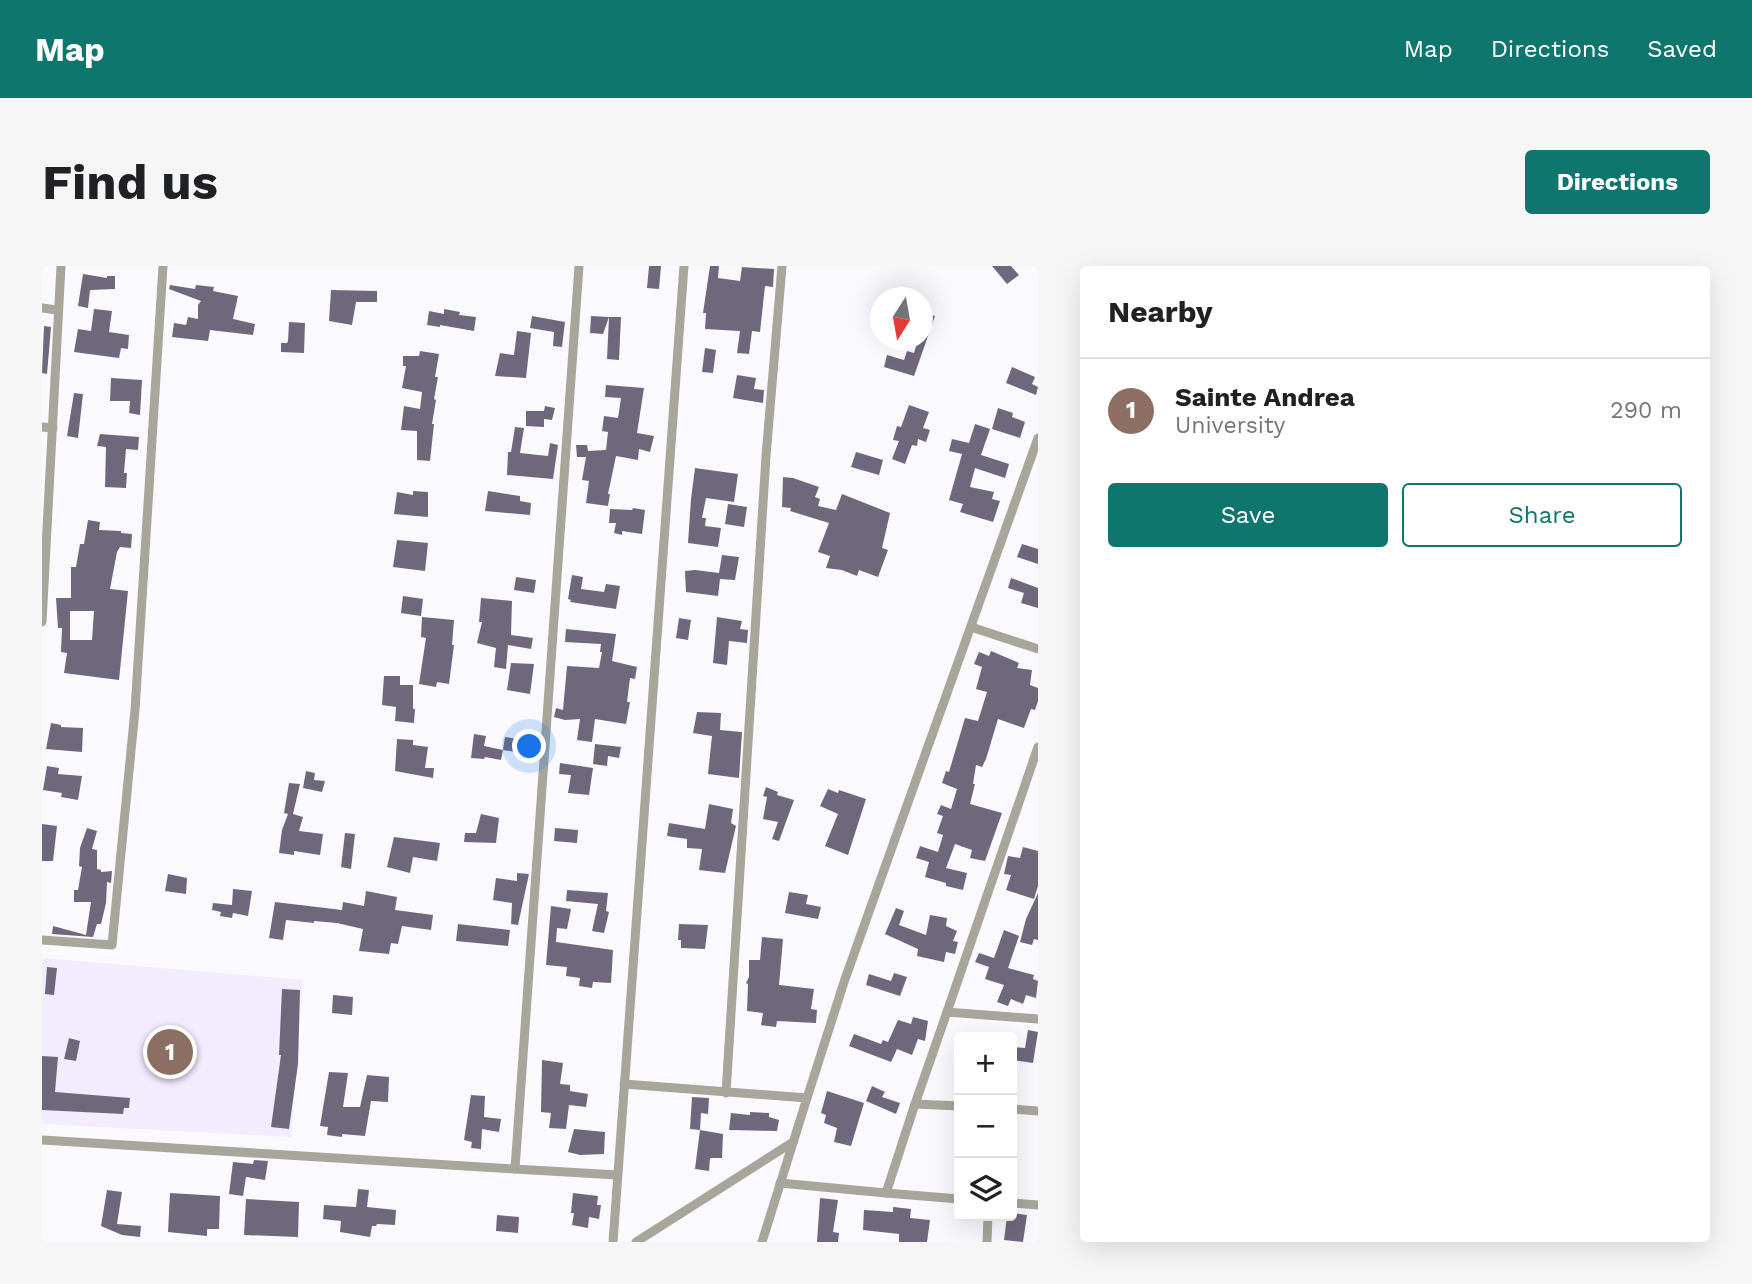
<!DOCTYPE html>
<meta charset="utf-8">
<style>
body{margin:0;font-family:"Work Sans",sans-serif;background:#f6f6f6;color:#202124}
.controls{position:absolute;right:21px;bottom:21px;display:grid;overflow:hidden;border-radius:7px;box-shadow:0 7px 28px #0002}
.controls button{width:63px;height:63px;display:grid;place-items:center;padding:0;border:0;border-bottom:2px solid #e0e0e0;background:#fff;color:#202124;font:35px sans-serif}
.compass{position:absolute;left:828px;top:21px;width:63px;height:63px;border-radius:50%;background:#fff;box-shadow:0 7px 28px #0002;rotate:191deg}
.you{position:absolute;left:488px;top:481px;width:24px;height:24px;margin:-18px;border:5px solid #fff;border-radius:50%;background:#1a73e8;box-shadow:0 0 0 10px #1a73e833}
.badge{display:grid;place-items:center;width:46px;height:46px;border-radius:50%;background:#0f766e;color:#fff;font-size:23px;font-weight:700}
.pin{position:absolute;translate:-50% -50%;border:4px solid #fff;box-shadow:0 2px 7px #0006}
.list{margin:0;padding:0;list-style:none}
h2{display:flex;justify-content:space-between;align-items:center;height:91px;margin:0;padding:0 28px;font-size:30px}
h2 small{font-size:23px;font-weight:400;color:#757577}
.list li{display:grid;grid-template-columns:46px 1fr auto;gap:21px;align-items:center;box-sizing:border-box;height:105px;padding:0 28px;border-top:2px solid #e0e0e0}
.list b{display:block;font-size:26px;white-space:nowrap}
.list p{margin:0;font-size:23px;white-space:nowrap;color:#757577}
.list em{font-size:23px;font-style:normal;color:#757577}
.actions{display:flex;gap:14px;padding:21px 28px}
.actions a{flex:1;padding:16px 0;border:2px solid #0f766e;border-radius:7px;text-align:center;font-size:24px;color:#0f766e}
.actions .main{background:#0f766e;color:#fff}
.icon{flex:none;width:38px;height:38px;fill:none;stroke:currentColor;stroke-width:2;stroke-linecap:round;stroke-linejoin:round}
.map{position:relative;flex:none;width:996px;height:976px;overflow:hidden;border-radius:7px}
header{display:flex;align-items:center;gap:42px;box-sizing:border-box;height:98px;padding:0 35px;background:#0f766e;color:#fff}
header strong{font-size:33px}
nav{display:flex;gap:38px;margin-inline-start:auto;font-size:24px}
.intro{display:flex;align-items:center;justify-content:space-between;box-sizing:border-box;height:168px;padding:0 42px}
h1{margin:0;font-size:49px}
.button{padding:18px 32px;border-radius:7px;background:#0f766e;color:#fff;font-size:24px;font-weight:700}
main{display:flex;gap:42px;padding:0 42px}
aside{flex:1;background:#fff;border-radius:7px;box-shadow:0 7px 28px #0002}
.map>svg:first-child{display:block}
.built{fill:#f2ecfe}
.building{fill:#6f687c;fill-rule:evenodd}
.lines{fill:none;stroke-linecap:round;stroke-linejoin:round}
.street{stroke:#a8a59b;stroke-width:9}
</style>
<header>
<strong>Map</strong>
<nav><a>Map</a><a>Directions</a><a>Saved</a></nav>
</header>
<div class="intro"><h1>Find us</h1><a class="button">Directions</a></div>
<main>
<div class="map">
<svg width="996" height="976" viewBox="0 0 996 976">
<rect width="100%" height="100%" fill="#faf9fe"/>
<polygon class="built" points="0,692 261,714 249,871 0,858"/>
<g class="building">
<polygon points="607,0 619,0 617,23 605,22"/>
<polygon points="668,0 677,0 676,12 698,15 700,1 732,3 731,21 723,20 718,66 710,65 707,88 695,87 698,65 663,63 664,47 661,47"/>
<polygon points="950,0 969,0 977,9 965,18"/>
<polygon points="41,8 65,12 65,10 73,10 73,23 48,24 46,42 36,40"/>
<polygon points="128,19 153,23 154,19 172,21 171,25 196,30 191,53 213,58 211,69 168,64 166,75 130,71 132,57 144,59 146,51 156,53 156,39 159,35 127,23"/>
<polygon points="289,24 335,25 335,36 314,36 310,59 287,55"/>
<polygon points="52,43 70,45 67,66 87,69 86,83 79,82 77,92 32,86 36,63 49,65"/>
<polygon points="402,43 418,46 417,49 434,51 432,65 398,59 398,61 385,59 387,45 402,48"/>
<polygon points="880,47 893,50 872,110 842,101 845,89 862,94 865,85 872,87 876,74 880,74"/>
<polygon points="490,50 523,56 520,81 511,80 512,66 488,62"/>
<polygon points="549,50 567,51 561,68 548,67"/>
<polygon points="567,51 579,51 577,94 565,93"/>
<polygon points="247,56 263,57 262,87 239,86 239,77 245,77 246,75"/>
<polygon points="2,60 9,61 5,108 0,107"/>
<polygon points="475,65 489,67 484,112 453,110 458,87 472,89"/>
<polygon points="663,82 674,84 671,107 660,106"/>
<polygon points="378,85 397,88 393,111 396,111 392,133 394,134 390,158 392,158 388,195 375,194 375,165 359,164 362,140 378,143 380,126 360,122 364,100 361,100 361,90 377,90"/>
<polygon points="970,101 993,111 990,118 996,121 994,129 964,117"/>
<polygon points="695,109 714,112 712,123 722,124 721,137 691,132"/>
<polygon points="69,112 100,114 98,149 87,147 88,135 68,135"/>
<polygon points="564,119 602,122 595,167 612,170 608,186 597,183 596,194 574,190 566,228 568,228 566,240 544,237 547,215 540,214 544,191 535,191 534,179 545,179 546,185 564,184 566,166 560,165 562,150 576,152 579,132 563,131"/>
<polygon points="32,127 41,128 36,172 25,170"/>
<polygon points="867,139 887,146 881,162 888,164 884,176 876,173 875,180 870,179 863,198 850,193 857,175 851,174 855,160 859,161"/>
<polygon points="503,140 513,142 510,154 502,153 502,161 484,160 484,145 502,145"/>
<polygon points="956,142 971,147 970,151 983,156 978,172 950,163"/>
<polygon points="933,158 948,163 939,189 967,198 963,212 933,202 928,221 952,226 950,233 958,235 951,256 918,246 921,238 907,234 920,188 907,185 910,173 927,177"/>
<polygon points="473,161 482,162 478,187 506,190 508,177 516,179 511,213 465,209 466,186 469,186"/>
<polygon points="58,168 97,171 96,184 84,183 82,207 85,207 84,222 63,221 64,181 55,180"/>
<polygon points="814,186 841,194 837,209 809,201"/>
<polygon points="653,202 696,208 692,236 664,232 660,252 664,252 663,260 679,262 676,281 646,277 649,233"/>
<polygon points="741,211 751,212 777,221 773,231 778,233 776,240 794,244 800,228 848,247 840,282 846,284 836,311 817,304 815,310 800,304 784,302 788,290 776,286 787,257 748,245 749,242 740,241"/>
<polygon points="371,225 386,226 386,251 352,248 355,226 371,229"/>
<polygon points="446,225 478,230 478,235 489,237 488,249 443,245"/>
<polygon points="686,238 705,241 702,261 683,258"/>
<polygon points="591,242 603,244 600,268 580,265 580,269 572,267 574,257 567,257 568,243 590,244"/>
<path d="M46,254L58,256L57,264L79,265V267L90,268L89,282L78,281L75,286L68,323L86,325L77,414L22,407L25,387L19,386L20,362H16L14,332H29V301H34L38,278H42ZM28,345H52L50,374H28Z"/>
<polygon points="355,274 386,277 383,305 351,301"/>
<polygon points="980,278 996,283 996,298 975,291"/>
<polygon points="680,289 697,291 693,314 678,313 676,330 644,326 643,305 653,304 677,307"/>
<polygon points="530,309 541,311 539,323 562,326 564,318 578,320 574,343 528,336 529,334 526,333"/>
<polygon points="474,311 494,314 492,327 472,324"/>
<polygon points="969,312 996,322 996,342 979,337 982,327 966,322"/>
<polygon points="361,330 381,333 379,350 359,347"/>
<polygon points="439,332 470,335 469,369 491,372 489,383 466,379 464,403 452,401 454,382 435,377 440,356 437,356"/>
<polygon points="380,351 412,354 410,379 412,379 407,418 395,416 394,421 377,418 384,372 379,371"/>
<polygon points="675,351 700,355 698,363 706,364 705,377 687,375 685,399 671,397"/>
<polygon points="637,352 649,354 646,374 634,372"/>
<polygon points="524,363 574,368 570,395 595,401 593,413 588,412 585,436 588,436 584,458 553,453 550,476 535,474 538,453 523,454 512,451 514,442 521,444 525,400 557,402 560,386 558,386 559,378 523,376"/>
<polygon points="949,385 977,397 975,402 990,404 988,419 996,422 996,435 993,444 989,443 982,462 956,453 944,493 940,501 934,499 931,518 933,518 928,538 960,547 943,595 928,592 930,584 913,578 904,602 925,607 921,624 904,620 904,617 883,611 887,596 874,592 878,580 896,586 901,569 895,567 901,550 895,548 899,539 909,543 915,523 900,517 904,505 907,506 923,452 936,455 945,426 934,423 940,401 932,398 937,386 947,390"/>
<polygon points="469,397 492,398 488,428 465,424"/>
<polygon points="342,410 358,410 358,419 371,419 371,443 373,443 372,457 353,455 354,441 340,439"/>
<polygon points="655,446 679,447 678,464 700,466 697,512 666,508 670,470 651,467"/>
<polygon points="9,457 19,459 19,461 41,462 40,486 4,483"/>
<polygon points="432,468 444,470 442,480 461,484 459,494 443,491 442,493 429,492"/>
<polygon points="463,471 495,476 493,489 461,484"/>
<polygon points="355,473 371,474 371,479 386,481 383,502 392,502 391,512 353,505"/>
<polygon points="553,478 579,481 577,492 566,490 565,500 551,498"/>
<polygon points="518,497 551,502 547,529 526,527 529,509 517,508"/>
<polygon points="5,500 17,502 16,508 40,510 36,534 19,531 20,527 1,524"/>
<polygon points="264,505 273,507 272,514 283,515 280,526 261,522"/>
<polygon points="247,517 258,518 251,548 261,551 257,565 281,568 278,589 252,585 252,589 237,587 240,564 246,548 242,547"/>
<polygon points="724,521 736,526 735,529 752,534 737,575 730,573 736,556 721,553 725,531 721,530"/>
<polygon points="786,523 796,527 797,524 824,533 806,589 783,580 796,548 778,540"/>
<polygon points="667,538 691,543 689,557 694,560 683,607 657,604 660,583 645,582 645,573 625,570 627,557 663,563"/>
<polygon points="439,548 457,552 454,577 422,576 423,567 434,567"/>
<polygon points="0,558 15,560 11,595 0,595"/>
<polygon points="45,562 55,565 50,583 55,584 55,603 59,604 59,606 70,605 69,617 65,616 64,637 59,658 55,658 51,671 10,668 11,660 44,669 49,636 32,636 32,624 36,624 40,601 37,600 38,582"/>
<polygon points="513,562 536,564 535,577 512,575"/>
<polygon points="303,567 313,568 309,603 299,601"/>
<polygon points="352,571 398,577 395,595 371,591 368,607 345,601"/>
<polygon points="981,581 996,585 996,620 992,633 964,624 969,609 962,608 966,590 978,592"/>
<polygon points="475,607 487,608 476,659 469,658 470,637 451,634 454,612 475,615"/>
<polygon points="126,608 145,612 144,628 123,625"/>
<polygon points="191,623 210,625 206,650 191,647 190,652 178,650 179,646 170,644 171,637 190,639"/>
<polygon points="525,624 566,627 564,645 567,646 562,667 550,665 556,638 524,635"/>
<polygon points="324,625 355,631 353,644 391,649 389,664 360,660 356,678 349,677 347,688 317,685 321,663 295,657 272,655 272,657 244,654 241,674 227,672 233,636 300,644 301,636 322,640"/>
<polygon points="747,626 766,629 764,638 779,641 776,653 743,647"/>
<polygon points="996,627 996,674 992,673 990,679 978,676 984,653"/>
<polygon points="509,640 529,643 525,663 515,662 514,676 571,684 569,717 551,716 550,722 537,720 538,712 524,710 525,701 504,699"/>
<polygon points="854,642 862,645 857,659 884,669 888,649 905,652 904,660 915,665 911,675 916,676 913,688 904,686 902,696 875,690 876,683 843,668"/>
<polygon points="416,658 468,664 466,680 414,675"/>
<polygon points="637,658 666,659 663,683 639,682 639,674 636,674"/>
<polygon points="962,664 977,670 966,702 992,709 991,713 996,715 994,732 984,729 981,738 969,733 966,740 955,736 962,719 943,713 947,701 933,696 937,687 952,692"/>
<polygon points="720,671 741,673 737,719 772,723 769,743 775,744 774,757 735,755 734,761 719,759 721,747 705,745 706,718 704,717 707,711 707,694 718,694"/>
<polygon points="5,701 15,702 12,729 3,728"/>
<polygon points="852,707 865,711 858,730 824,719 827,708 849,715"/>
<polygon points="240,723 258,724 256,798 247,863 229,861 239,789 237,789"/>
<polygon points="291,729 311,731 310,749 290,747"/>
<polygon points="871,751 886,755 883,775 876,773 870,789 855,783 849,796 807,780 812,768 839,778 841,774 846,776 856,754 869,758"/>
<polygon points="986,764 996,766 991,797 970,794 972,781 983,782"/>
<polygon points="27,772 38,775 34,795 22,793"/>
<polygon points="0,790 16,791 13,826 88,832 87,842 82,842 81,848 0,844"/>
<polygon points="500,794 521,797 518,818 528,819 528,825 546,828 544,841 527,839 524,863 507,862 509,847 499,846"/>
<polygon points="287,806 306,807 301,841 318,841 325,809 347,811 346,836 329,835 323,870 300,868 300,871 285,869 286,861 278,860"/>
<polygon points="830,820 843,826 840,831 858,837 854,848 824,835"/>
<polygon points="785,825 822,837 809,880 792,876 795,862 782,857 784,849 779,847"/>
<polygon points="429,829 443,830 442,851 459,853 457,866 440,863 439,883 429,882 430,876 422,874"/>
<polygon points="650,831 667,832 666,848 659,847 658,864 648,863"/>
<polygon points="708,846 727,847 727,851 737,854 735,865 687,864 689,847 708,849"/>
<polygon points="532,863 563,866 562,888 538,889 526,886"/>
<polygon points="658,864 681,868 680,892 668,892 667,905 653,903"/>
<polygon points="212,894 226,895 223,914 204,911 201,930 187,928 191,896 211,898"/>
<polygon points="316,923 327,924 325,941 354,944 353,959 335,958 334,960 330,960 328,971 298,966 299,955 281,953 282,939 314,941"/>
<polygon points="65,924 80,926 75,958 99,960 98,971 80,969 59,960"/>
<polygon points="128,927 178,930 177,963 165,963 165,970 126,966"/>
<polygon points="531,927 556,930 555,939 559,939 557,953 547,951 546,962 530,959 532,947 529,947"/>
<polygon points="778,932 796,934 791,966 797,967 796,976 775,976"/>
<polygon points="204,933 257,936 256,971 202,969"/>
<polygon points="851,941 869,943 868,952 888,954 885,976 857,976 857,968 821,964 822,944 851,946"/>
<polygon points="970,947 985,949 981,976 962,974 965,950 970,950"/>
<polygon points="455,949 477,951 476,967 454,965"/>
</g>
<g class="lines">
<g class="street">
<polyline points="537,0 473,903 575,909"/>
<polyline points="0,42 15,44"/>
<polyline points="0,161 11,162"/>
<polyline points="0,356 19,0"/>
<polyline points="929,361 996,383"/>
<polyline points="0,674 70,679 93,444 121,0"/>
<polyline points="905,746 996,481"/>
<polyline points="582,818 765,832 720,976"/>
<polyline points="684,827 724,190 740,0"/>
<polyline points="765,832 802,716 996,172"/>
<polyline points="873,838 905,746 996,753"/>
<polyline points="970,843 996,845"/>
<polyline points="0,874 473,903"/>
<polyline points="738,917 844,927 873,838 917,840"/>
<polyline points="844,927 917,933"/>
<polyline points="970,937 996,939"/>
<polyline points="571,976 642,0"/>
<polyline points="594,976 751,876"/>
<polyline points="945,976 946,950"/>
</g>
</g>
</svg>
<div class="controls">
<button>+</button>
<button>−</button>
<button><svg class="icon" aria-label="layers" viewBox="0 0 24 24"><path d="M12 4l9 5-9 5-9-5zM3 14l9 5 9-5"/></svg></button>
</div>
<svg class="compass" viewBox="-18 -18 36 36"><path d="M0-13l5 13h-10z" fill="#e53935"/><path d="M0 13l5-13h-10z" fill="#757577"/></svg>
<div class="you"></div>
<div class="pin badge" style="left:128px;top:786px;background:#8d6e63">1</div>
</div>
<aside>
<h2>Nearby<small></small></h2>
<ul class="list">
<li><span class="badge" style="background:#8d6e63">1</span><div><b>Sainte Andrea</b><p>University</p></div><em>290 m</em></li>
</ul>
<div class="actions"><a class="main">Save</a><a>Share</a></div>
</aside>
</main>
